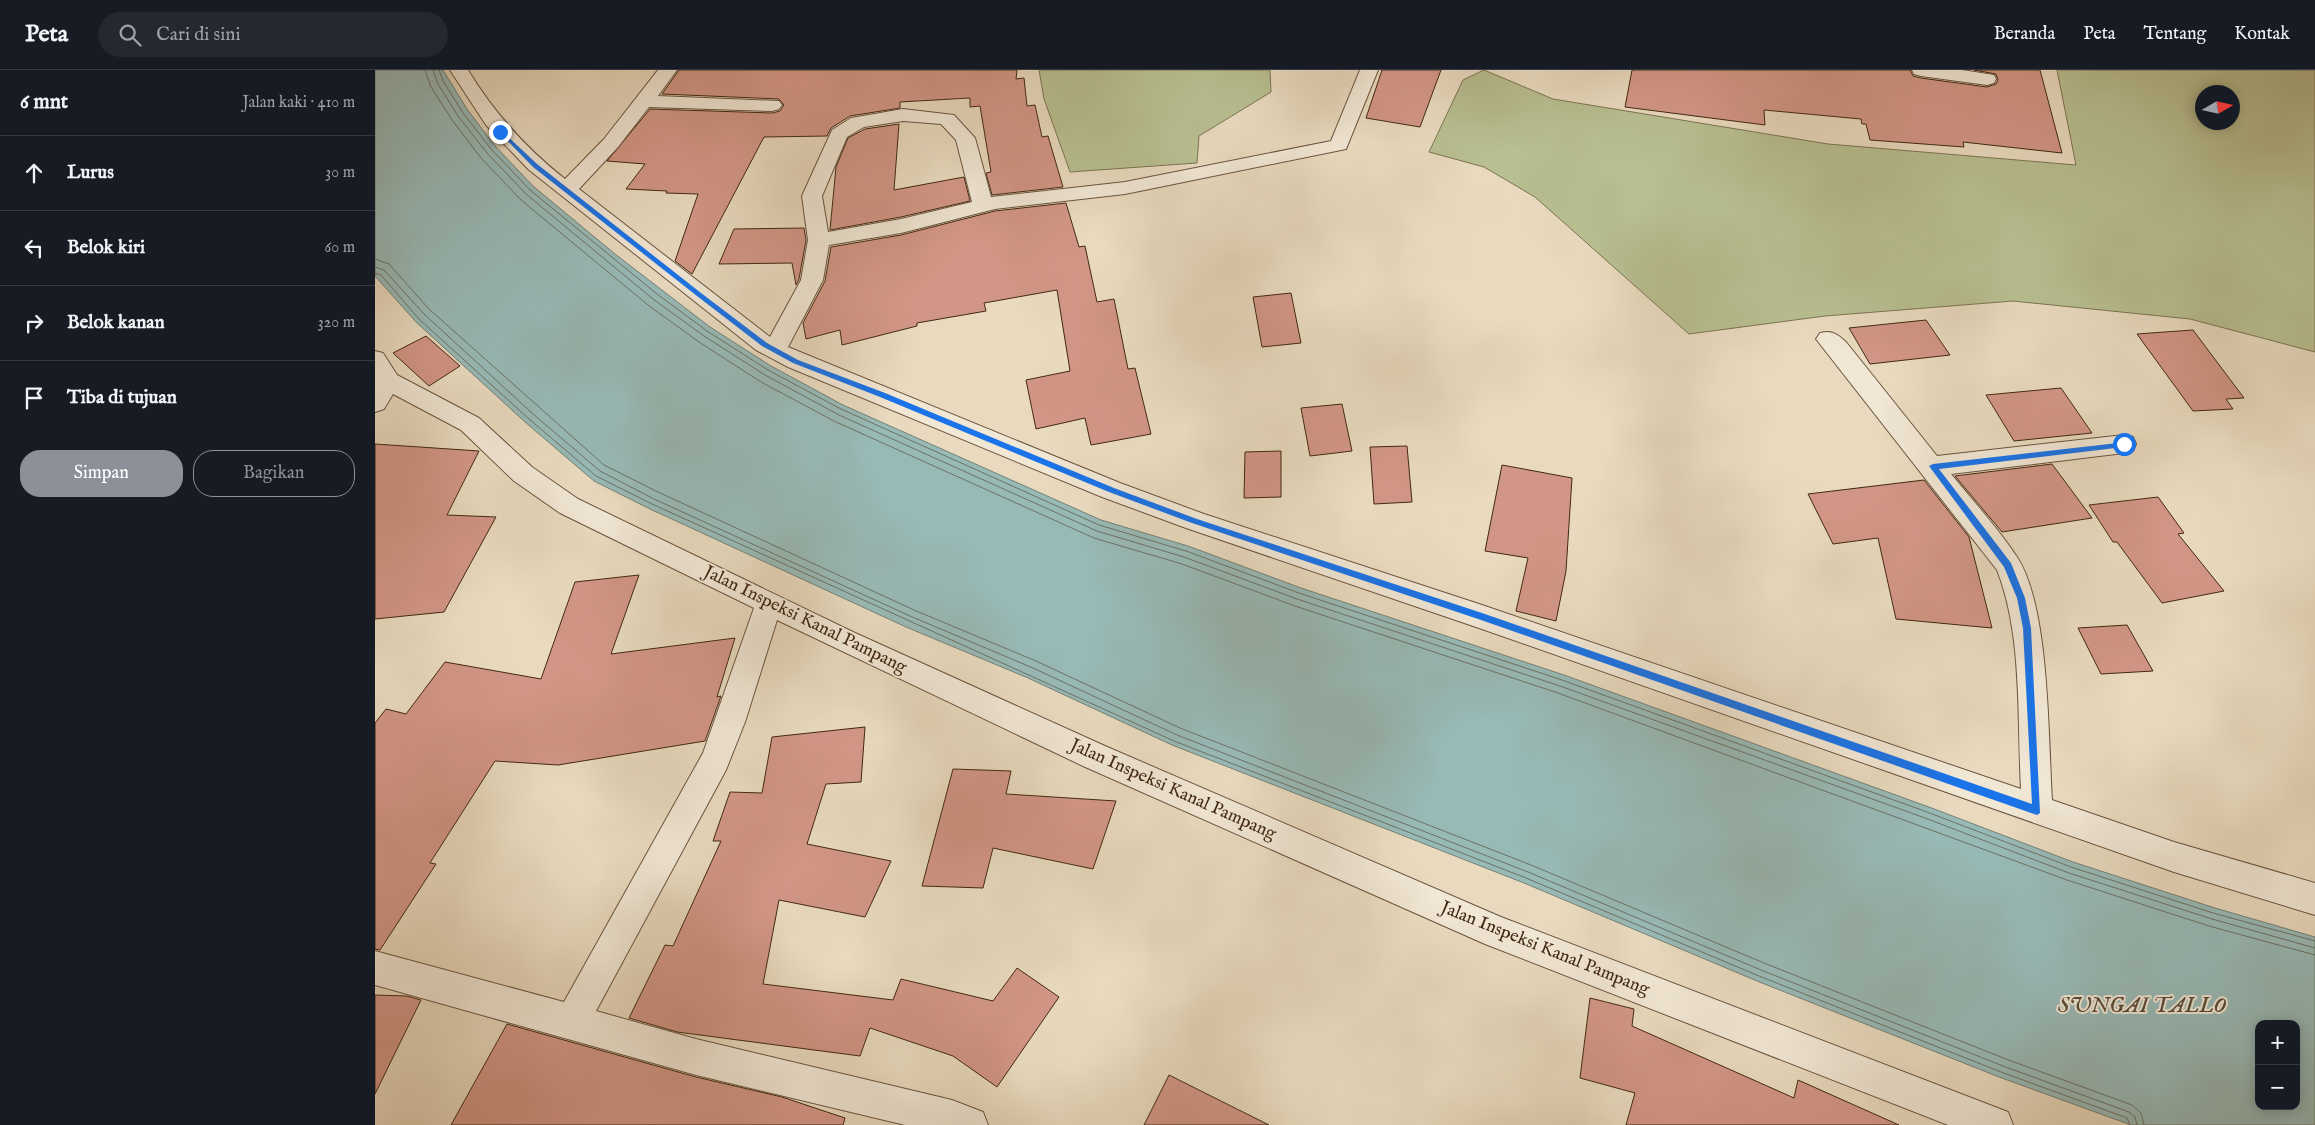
<!DOCTYPE html>
<html lang="id">
<meta charset="utf-8">
<style>
body{margin:0;font-family:"IM FELL English",serif;background:#242831;color:#f1f3f6}
.controls{position:absolute;right:15px;bottom:15px;display:grid;overflow:hidden;border-radius:10px;box-shadow:0 2px 12px #0003}
.controls button{width:45px;height:45px;display:grid;place-items:center;padding:0;border:0;border-bottom:1px solid #363941;background:#171b24;color:#f1f3f6;font:25px sans-serif}
.compass{position:absolute;left:1820px;top:15px;width:45px;height:45px;border-radius:50%;background:#171b24;box-shadow:0 2px 12px #0003;rotate:81deg}
.stop{position:absolute;width:15px;height:15px;margin:-11px;border:4px solid #1a73e8;border-radius:50%;background:#fff}
.stop.end{background:#1a73e8;border-color:#fff;box-shadow:0 1px 5px #0008}
.list{margin:0;padding:0;list-style:none}
h2{display:flex;justify-content:space-between;align-items:center;height:65px;margin:0;padding:0 20px;font-size:21px}
h2 small{font-size:16px;font-weight:400;color:#9ea1a6}
.list li{display:grid;grid-template-columns:32px 1fr auto;gap:15px;align-items:center;box-sizing:border-box;height:75px;padding:0 20px;border-top:1px solid #363941}
.list b{display:block;font-size:19px;white-space:nowrap}
.list em{font-size:16px;font-style:normal;color:#9ea1a6}
.actions{display:flex;gap:10px;padding:15px 20px}
.actions a{flex:1;padding:11px 0;border:1px solid #8c9099;border-radius:20px;text-align:center;font-size:18px;color:#8c9099}
.actions .main{background:#8c9099;color:#fff}
.icon{flex:none;width:28px;height:28px;fill:none;stroke:currentColor;stroke-width:2;stroke-linecap:round;stroke-linejoin:round}
.map{position:relative;flex:none;width:1940px;height:1055px;overflow:hidden}
header{display:flex;align-items:center;gap:30px;box-sizing:border-box;height:70px;padding:0 25px;background:#171b24;border-bottom:1px solid #363941}
header strong{font-size:24px}
nav{display:flex;gap:28px;margin-inline-start:auto;font-size:18px}
.search{width:350px;height:45px;background:#242831;display:flex;align-items:center;gap:12px;box-sizing:border-box;padding:0 18px;border-radius:28px;color:#9ea1a6;font-size:19px}
main{display:flex}
aside{flex:1;background:#171b24}
.map>svg:first-child{display:block}
.green{fill:#b8bf91;stroke:#7c7452;fill-rule:evenodd}
.water{fill:#98bab7;stroke:#758075;fill-rule:evenodd}
.lines{fill:none;stroke-linecap:round;stroke-linejoin:round}
.shore{stroke:#6c7165;stroke-width:1}
.building{fill:#d29686;stroke:#412813}
.street-casing{stroke:#6b543e;stroke-width:2}
.street{fill:#f1e7d5;fill-rule:evenodd}
.route{fill:#1a73e8}
.labels{text-anchor:middle;dominant-baseline:central;stroke-width:4;stroke-linejoin:round;paint-order:stroke}
.street-label{font-size:18px;fill:#412813;stroke:#f1e7d5}
.near-water-label{font-size:22px;font-style:italic;fill:#574c3c;stroke:#f1e7d5}
</style>
<header>
<strong>Peta</strong>
<div class="search"><svg class="icon" aria-label="search" viewBox="0 0 24 24"><circle cx="10" cy="10" r="6"/><path d="M15 15l6 6"/></svg>Cari di sini</div>
<nav><a>Beranda</a><a>Peta</a><a>Tentang</a><a>Kontak</a></nav>
</header>
<main>
<aside>
<h2>6 mnt<small>Jalan kaki · 410 m</small></h2>
<ul class="list">
<li><svg class="icon" aria-label="ahead" viewBox="0 0 24 24"><path d="M12 20V5M6 11l6-6 6 6"/></svg><div><b>Lurus</b></div><em>30 m</em></li>
<li><svg class="icon" aria-label="left" viewBox="0 0 24 24"><path d="M17 20v-9H6M10 6l-5 5 5 5"/></svg><div><b>Belok kiri</b></div><em>60 m</em></li>
<li><svg class="icon" aria-label="right" viewBox="0 0 24 24"><path d="M7 20v-9h11M14 6l5 5-5 5"/></svg><div><b>Belok kanan</b></div><em>320 m</em></li>
<li><svg class="icon" aria-label="arrive" viewBox="0 0 24 24"><path d="M6 21V4h12l-3 4 3 4H6"/></svg><div><b>Tiba di tujuan</b></div></li>
</ul>
<div class="actions"><a class="main">Simpan</a><a>Bagikan</a></div>
</aside>
<div class="map">
<svg width="1940" height="1055" viewBox="0 0 1940 1055">
<rect width="100%" height="100%" fill="#e9dabf"/>
<filter id="stains"><feTurbulence type="fractalNoise" baseFrequency=".004" numOctaves="4"/><feColorMatrix values="0 0 0 0 .2 0 0 0 0 .09 0 0 0 0 .02 0 0 0 .5 -.17"/></filter>
<radialGradient id="worn" r=".72"><stop offset=".6" stop-color="#630" stop-opacity="0"/><stop offset="1" stop-color="#630" stop-opacity=".3"/></radialGradient>
<g class="green">
<polygon points="664,0 895,0 896,22 824,66 822,93 695,102 669,29"/>
<path d="M1109,0L1178,29L1453,74L1701,95L1682,0H1940V282L1815,249L1638,231L1450,246L1314,264L1160,127L1109,97L1054,82L1088,10ZM1828,22H1858V52H1828Z"/>
</g>
<path class="water" d="M0,0H68L92,39L120,76L158,116L240,184L335,257L396,296L468,335L726,450L813,476L926,518L1189,605L1554,737L1698,792L1840,838L1940,867V1055H1756L1624,1007L1382,911L1149,813L797,675L653,608L531,557L275,439L219,411L150,352L41,252L0,206ZM1884,954H1921V1036H1884Z"/>
<g class="lines">
<g class="shore">
<polyline points="50,0 56,17 77,50 106,88 146,130 273,235 324,272 386,312 461,352 719,468 807,494 920,536 1183,623 1692,810 1834,856 1940,885"/>
<polyline points="58,0 63,14 83,46 112,83 151,124 278,229 329,266 390,305 464,345 722,461 809,487 922,529 1185,616 1550,748 1694,803 1837,849 1940,878"/>
<polyline points="64,0 68,11 88,43 116,79 155,120 282,224 332,261 393,300 466,339 724,455 811,481 924,523 1187,610 1552,742 1696,797 1838,843 1940,871"/>
<polyline points="0,189 14,194 54,239 229,395 283,422 539,540 661,591 805,658 1156,795 1389,893 1631,989 1757,1035 1766,1043 1769,1055"/>
<polyline points="0,197 9,200 49,244 158,344 225,401 279,429 535,546 658,598 802,665 1153,802 1386,900 1628,996 1754,1042 1760,1047 1762,1055"/>
<polyline points="0,203 6,205 44,249 154,349 221,406 277,434 799,671 1151,808 1384,906 1626,1002 1752,1048 1755,1055"/>
</g>
</g>
<g class="building">
<polygon points="304,0 642,0 641,9 649,8 652,36 660,35 667,67 673,66 688,117 617,125 611,103 616,102 605,36 595,37 595,28 525,32 525,38 475,46 456,58 452,66 389,67 317,204 300,191 323,124 291,123 292,121 251,119 270,94 232,91 275,39 397,43 405,41 409,35 404,29 287,24"/>
<polygon points="1007,0 1066,0 1045,57 991,48"/>
<polygon points="1257,0 1535,0 1538,6 1546,8 1612,17 1621,14 1623,10 1621,4 1599,0 1665,0 1687,83 1588,72 1589,77 1495,70 1491,54 1487,54 1486,49 1389,40 1390,55 1250,37"/>
<polygon points="524,54 519,120 589,107 595,131 526,147 455,160 461,97 473,68 490,59"/>
<polygon points="691,133 704,177 710,176 722,232 739,229 753,299 760,298 776,364 716,375 710,348 661,359 651,310 695,301 682,220 609,233 611,241 542,253 542,256 467,275 465,260 431,269 428,253 450,211 456,177 526,165 620,141"/>
<polygon points="429,158 431,170 424,209 421,215 417,193 344,194 359,159"/>
<polygon points="916,223 926,273 887,277 878,227"/>
<polygon points="1551,250 1575,285 1495,294 1474,258"/>
<polygon points="1818,260 1869,328 1851,329 1858,339 1818,341 1762,264"/>
<polygon points="51,266 85,296 54,316 18,283"/>
<polygon points="1686,318 1717,363 1639,371 1611,325"/>
<polygon points="967,334 977,381 935,386 926,338"/>
<polygon points="0,374 104,381 72,445 121,447 69,542 0,549"/>
<polygon points="1032,376 1037,432 999,434 995,377"/>
<polygon points="906,381 906,427 869,428 870,382"/>
<polygon points="1677,394 1717,448 1627,462 1580,406"/>
<polygon points="1127,395 1197,408 1191,501 1181,551 1141,541 1153,488 1110,481"/>
<polygon points="1549,410 1594,467 1617,558 1521,549 1503,468 1458,474 1433,424"/>
<polygon points="1783,427 1809,463 1803,464 1849,521 1787,533 1742,472 1738,472 1714,435"/>
<polygon points="264,505 236,584 360,568 342,627 346,626 330,671 183,695 120,691 55,793 61,794 5,880 0,879 0,653 11,639 31,644 70,592 166,609 200,512"/>
<polygon points="1752,555 1778,601 1726,604 1703,558"/>
<polygon points="490,657 486,712 451,714 432,774 516,791 490,847 404,830 388,914 518,930 526,909 618,931 642,898 684,927 622,1017 578,986 495,958 485,986 302,962 254,948 290,875 298,876 346,771 338,771 355,722 387,723 397,667"/>
<polygon points="578,699 636,701 631,724 741,731 718,799 618,778 608,818 547,816"/>
<polygon points="0,925 32,926 46,930 0,1024"/>
<polygon points="1215,928 1259,939 1257,956 1419,1028 1423,1010 1524,1055 1251,1055 1260,1023 1205,1008"/>
<polygon points="132,954 321,1007 407,1027 470,1048 468,1055 76,1055"/>
<polygon points="794,1005 894,1055 769,1055"/>
</g>
<g class="lines">
<g class="street-casing">
<g id="street">
<path d="M75,0H93C119,43 151,78 190,109L229,69L283,0H302L283,26L404,31L407,35L404,39L397,41L274,37L243,77L204,119L395,267L426,210L433,170L427,126L457,60L476,48L528,39L579,45L600,68L616,127L750,112L956,71L985,0H1003L971,79L750,124L620,139L526,163L454,175L448,210L413,277L745,413L829,444L1107,535L1646,719C1642,649 1648,566 1622,500L1441,269L1445,263C1457,260 1462,264 1471,272L1562,386L1749,365L1758,367L1761,374L1758,381L1749,383L1576,404C1598,431 1623,458 1642,487C1675,537 1673,668 1677,730L1799,772L1940,813V845L1799,802L1104,558L811,458L727,427L413,297L381,280L153,99L111,55ZM528,51L566,54L581,70L597,132L526,149L453,162L447,126L472,67L489,57Z"/>
<polygon points="1537,0 1587,0 1619,5 1621,9 1619,13 1612,15 1546,6 1539,4"/>
<polygon points="0,281 8,283 22,305 104,348 157,397 203,429 478,562 730,676 1126,847 1633,1042 1638,1055 1573,1055 1110,874 708,696 402,550 370,652 351,700 221,941 321,969 577,1030 608,1042 613,1055 530,1055 321,1005 0,915 0,881 189,932 328,683 379,538 185,443 139,411 86,360 18,324 9,339 0,342"/>
</g>
</g>
<use href="#street" class="street"/>
</g>
<polygon class="route" points="123,61 127,61 162,94 326,223 392,273 423,290 510,323 739,418 822,449 1107,543 1657,734 1648,558 1642,528 1629,497 1554,396 1558,394 1752,372 1752,376 1749,377 1564,399 1636,493 1650,528 1656,558 1665,743 1662,745 1106,550 817,453 734,422 505,327 418,293 387,276 322,226 158,97"/>
<g class="labels">
<g class="street-label">
<text transform="translate(430 550) rotate(26)">Jalan Inspeksi Kanal Pampang</text>
<text transform="translate(798 720) rotate(24)">Jalan Inspeksi Kanal Pampang</text>
<text transform="translate(1170 879) rotate(22)">Jalan Inspeksi Kanal Pampang</text>
</g>
<g class="near-water-label">
<text x="1767" y="936">SUNGAI TALLO</text>
</g>
</g>
<rect width="100%" height="100%" filter="url(#stains)"/>
<rect width="100%" height="100%" fill="url(#worn)"/>
</svg>
<div class="controls">
<button>+</button>
<button>−</button>
</div>
<svg class="compass" viewBox="-18 -18 36 36"><path d="M0-13l5 13h-10z" fill="#e53935"/><path d="M0 13l5-13h-10z" fill="#9ea1a6"/></svg>
<div class="stop" style="left:1749px;top:374px"></div>
<div class="stop end" style="left:125px;top:62px"></div>
</div>
</main>
